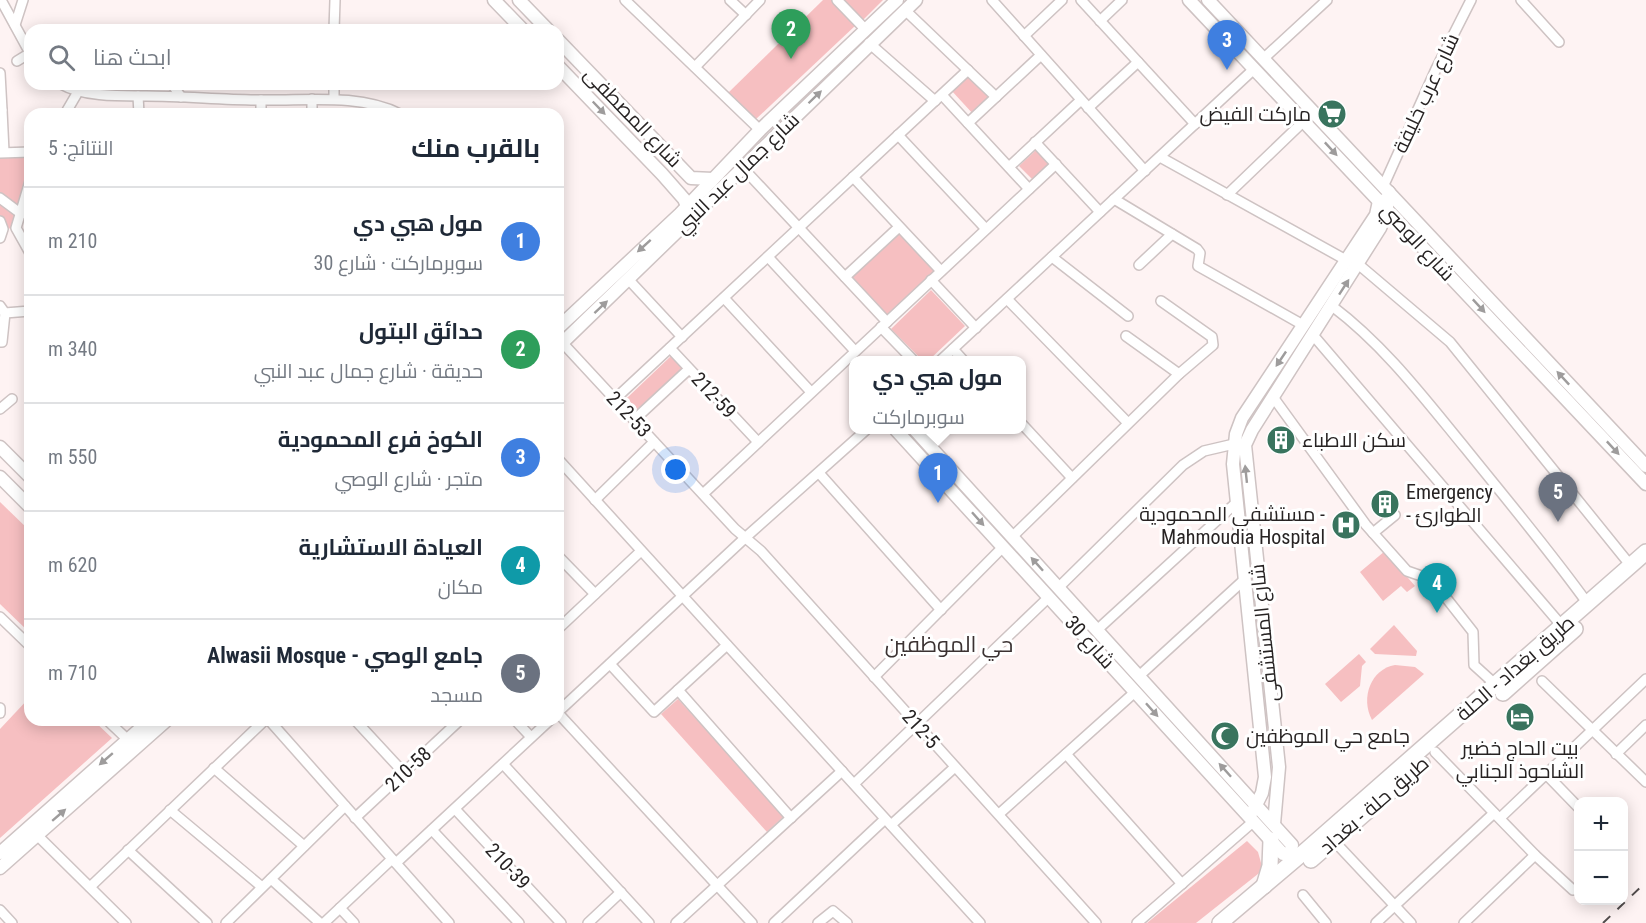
<!DOCTYPE html>
<html lang="ar">
<meta charset="utf-8">
<style>
body{margin:0;font-family:"Roboto Condensed",Cairo,sans-serif;background:#f6f6f7;color:#1f2937;direction:rtl}
.controls{position:absolute;right:18px;bottom:18px;display:grid;overflow:hidden;border-radius:12px;box-shadow:0 3px 15px #0003}
.controls button{width:54px;height:54px;display:grid;place-items:center;padding:0;border:0;border-bottom:2px solid #e0e1e3;background:#fff;color:#1f2937;font:30px sans-serif}
.you{position:absolute;left:676px;top:470px;width:21px;height:21px;margin:-15px;border:4px solid #fff;border-radius:50%;background:#1a73e8;box-shadow:0 0 0 9px #1a73e833}
.badge{display:grid;place-items:center;width:39px;height:39px;border-radius:50%;background:#db2777;color:#fff;font-size:20px;font-weight:700}
.pin{position:absolute;translate:-50% -50px;filter:drop-shadow(0 2px 3px #0008)}
.pin::after{content:'';position:absolute;top:32px;width:21px;height:18px;background:inherit;clip-path:polygon(0 0,100% 0,50% 100%)}
.popup{position:absolute;left:849px;top:356px;width:177px;height:78px;box-sizing:border-box;display:grid;place-content:center;border-radius:12px;background:#fff;filter:drop-shadow(0 2px 4px #0005);font-size:20px;white-space:nowrap;color:#747a83}
.popup b{font-size:22px;color:#1f2937}
.popup::after{content:'';position:absolute;left:50%;top:100%;margin-left:-12px;border:12px solid transparent;border-top-color:#fff}
.list{margin:0;padding:0;list-style:none}
h2{display:flex;justify-content:space-between;align-items:center;height:78px;margin:0;padding:0 24px;font-size:26px}
h2 small{font-size:20px;font-weight:400;color:#747a83}
.list li{display:grid;grid-template-columns:39px 1fr auto;gap:18px;align-items:center;box-sizing:border-box;height:108px;padding:0 24px;border-top:2px solid #e0e1e3}
.list b{display:block;font-size:22px;white-space:nowrap}
.list p{margin:0;font-size:20px;white-space:nowrap;color:#747a83}
.list em{font-size:20px;font-style:normal;color:#747a83}
.icon{flex:none;width:33px;height:33px;fill:none;stroke:currentColor;stroke-width:2;stroke-linecap:round;stroke-linejoin:round}
.map{position:relative;flex:none;width:1646px;height:923px;overflow:hidden;direction:ltr}
.search{position:absolute;background:#fff;box-shadow:0 3px 15px #0003;left:24px;top:24px;width:540px;height:66px;display:flex;align-items:center;gap:15px;box-sizing:border-box;padding:0 21px;border-radius:18px;color:#747a83;font-size:22px}
.panel{position:absolute;background:#fff;box-shadow:0 3px 15px #0003;left:24px;top:108px;width:540px;height:618px;border-radius:18px;direction:rtl}
.map>svg:first-child{display:block}
.green{fill:#f6bfc1}
.lines{fill:none;stroke-linecap:round;stroke-linejoin:round}
.minor-casing{stroke:#cec3c3;stroke-width:12}
.tertiary-casing{stroke:#cec3c3;stroke-width:15}
.primary-casing{stroke:#cec3c3;stroke-width:18}
.minor{stroke:#fff;stroke-width:9}
.tertiary{stroke:#fff;stroke-width:12}
.primary{stroke:#fff;stroke-width:15}
.rail{stroke:#524d4d;stroke-width:2;stroke-dasharray:10 10;stroke-linecap:butt}
.oneway{fill:#9e9c9c}
.labels{text-anchor:middle;dominant-baseline:central;stroke-width:6;stroke-linejoin:round;paint-order:stroke}
.street-label{font-size:20px;fill:#272323;stroke:#fff}
.poi-label{font-size:20px;fill:#272323;stroke:#fff;text-anchor:start}
.quarter-label{font-size:22px;fill:#3b3232;stroke:#fff}
</style>
<div class="map">
<svg width="1646" height="923" viewBox="0 0 1646 923">
<rect width="100%" height="100%" fill="#fef3f3"/>
<g class="green">
<polygon points="823,0 833,0 856,25 755,120 728,93"/>
<polygon points="842,0 883,0 862,21"/>
<polygon points="969,74 992,98 974,115 951,90"/>
<polygon points="1036,150 1050,165 1033,180 1019,166"/>
<polygon points="30,152 30,181 16,228 3,229 0,221 0,153"/>
<polygon points="899,232 935,270 887,316 851,278"/>
<polygon points="931,290 965,326 929,360 922,360 891,329"/>
<polygon points="671,356 683,368 638,410 627,398"/>
<polygon points="0,502 30,531 30,633 0,604"/>
<polygon points="1385,551 1415,586 1407,592 1401,586 1383,601 1360,572"/>
<polygon points="1394,625 1417,651 1416,656 1375,654 1370,649"/>
<polygon points="1359,654 1366,662 1362,666 1360,686 1341,702 1325,684"/>
<path d="M1395,665L1415,667L1424,674L1372,720C1360,698 1371,669 1395,665Z"/>
<polygon points="30,697 30,720 93,720 112,738 0,838 0,729"/>
<polygon points="678,699 784,816 767,832 661,714"/>
<polygon points="1247,841 1258,852 1263,870 1196,923 1147,923"/>
</g>
<g class="lines">
<g class="minor-casing">
<g id="minor">
<polyline points="1,0 30,53"/>
<polyline points="625,0 760,130"/>
<polyline points="730,0 746,15"/>
<polyline points="837,0 866,30"/>
<polyline points="992,0 1145,171"/>
<polyline points="1081,0 1195,124"/>
<polyline points="1521,0 1559,42"/>
<polyline points="905,10 996,97"/>
<polyline points="1100,21 1122,0"/>
<polyline points="15,25 23,0"/>
<polyline points="334,30 335,0"/>
<polyline points="1024,36 1062,0"/>
<polyline points="869,43 935,101"/>
<polyline points="1263,59 1327,0"/>
<polyline points="17,61 30,53"/>
<polyline points="695,67 760,0"/>
<polyline points="0,73 2,110 0,110"/>
<path d="M61,84C84,97 120,96 146,96C184,96 222,100 260,100C306,101 358,93 400,114"/>
<polyline points="172,84 181,97"/>
<polyline points="942,95 1029,189"/>
<polyline points="138,96 139,114"/>
<polyline points="312,99 312,114"/>
<polyline points="334,99 334,84"/>
<polyline points="261,100 261,114"/>
<polyline points="1088,108 1138,62"/>
<polyline points="2,110 4,152"/>
<polyline points="65,114 79,90"/>
<polyline points="968,123 1041,55"/>
<polyline points="898,135 986,229"/>
<polyline points="1035,142 1100,212"/>
<polyline points="0,153 30,152"/>
<polyline points="1160,157 1346,260"/>
<polyline points="742,167 887,322"/>
<polyline points="1009,167 1081,100"/>
<polyline points="853,177 941,271"/>
<polyline points="30,181 16,228 30,253"/>
<polyline points="1383,187 1436,69 1471,0"/>
<polyline points="1227,195 1304,121"/>
<polyline points="0,198 20,213 30,214"/>
<polyline points="1114,199 1197,249 1200,253 1198,266 1303,325"/>
<polyline points="0,221 3,229 0,238"/>
<polyline points="768,257 855,351"/>
<polyline points="1052,257 1128,316"/>
<polyline points="1358,264 1450,342 1631,566"/>
<polyline points="1139,265 1172,234"/>
<polyline points="845,277 899,227"/>
<polyline points="629,280 682,337"/>
<polyline points="931,280 976,328"/>
<polyline points="724,298 811,392"/>
<polyline points="1007,299 1128,423"/>
<polyline points="0,306 5,313 30,311"/>
<path d="M1332,306C1385,346 1424,398 1466,449C1507,500 1550,551 1588,604"/>
<polyline points="881,327 913,360"/>
<polyline points="1313,335 1562,626"/>
<polyline points="1126,336 1179,374"/>
<polyline points="558,338 735,529 761,551 1096,923"/>
<polyline points="0,342 2,342 5,313"/>
<polyline points="670,348 758,442"/>
<polyline points="953,349 963,360"/>
<polyline points="941,360 1254,69"/>
<polyline points="1273,397 1366,525 1407,571 1430,579 1436,585 1473,632 1474,665 1496,685"/>
<polyline points="615,399 968,70"/>
<polyline points="0,409 12,399"/>
<polyline points="634,420 689,369"/>
<polyline points="1022,424 1072,478"/>
<polyline points="558,459 980,923"/>
<polyline points="819,473 941,610"/>
<polyline points="703,494 1056,164"/>
<polyline points="595,500 654,442"/>
<polyline points="1373,533 1395,515"/>
<polyline points="1012,537 1179,374 1213,345 1212,337 1161,301"/>
<polyline points="558,556 595,594"/>
<polyline points="1058,588 1183,465 1204,451 1234,444"/>
<polyline points="0,617 30,646"/>
<polyline points="558,629 641,551"/>
<polyline points="1097,630 1237,502"/>
<polyline points="610,664 654,712 727,645"/>
<polyline points="1139,676 1245,579"/>
<polyline points="874,677 1003,547"/>
<polyline points="1542,681 1646,782"/>
<polyline points="678,690 791,818"/>
<polyline points="0,708 0,713"/>
<polyline points="558,712 746,537 866,430"/>
<polyline points="558,713 752,923"/>
<polyline points="107,720 128,740"/>
<polyline points="269,720 449,923"/>
<polyline points="355,720 404,773"/>
<polyline points="515,720 531,737"/>
<polyline points="1435,752 1535,855 1573,890"/>
<polyline points="1066,754 1182,884"/>
<polyline points="1616,754 1646,725"/>
<polyline points="503,764 649,923"/>
<polyline points="214,768 304,846"/>
<polyline points="1546,774 1578,807"/>
<polyline points="854,784 1049,597"/>
<polyline points="455,809 561,923"/>
<polyline points="170,810 262,887"/>
<polyline points="999,814 1135,692"/>
<polyline points="355,818 460,720"/>
<polyline points="1500,818 1646,679"/>
<polyline points="891,825 955,767"/>
<polyline points="432,830 519,923"/>
<polyline points="37,835 126,923"/>
<polyline points="1334,841 1411,923"/>
<polyline points="128,850 207,923"/>
<polyline points="396,863 550,720"/>
<polyline points="271,879 320,923"/>
<polyline points="90,887 265,720"/>
<polyline points="1303,895 1326,923"/>
<polyline points="340,908 354,923"/>
<polyline points="0,910 12,923"/>
<polyline points="226,923 345,806"/>
<polyline points="324,923 392,859"/>
<polyline points="588,923 621,892"/>
<polyline points="676,923 842,771"/>
<polyline points="774,923 885,819"/>
<polyline points="818,923 833,911 847,923"/>
<polyline points="1137,923 1254,821"/>
<polyline points="1376,923 1494,813"/>
<polyline points="1464,923 1535,855"/>
</g>
</g>
<g class="tertiary-casing">
<g id="tertiary">
<polyline points="494,0 523,30"/>
<polyline points="519,0 548,30"/>
<polyline points="1189,0 1646,484"/>
<polyline points="1208,0 1646,466"/>
<polyline points="558,40 691,178 713,179"/>
<polyline points="558,66 662,174 684,199 689,211"/>
<polyline points="558,328 680,214 760,130 897,0"/>
<polyline points="558,347 916,0"/>
<polyline points="896,430 1283,854 1291,852 1292,845 915,430"/>
<polyline points="0,447 30,477"/>
<polyline points="0,477 30,507"/>
<polyline points="1253,811 1262,793 1265,777 1233,464 1236,434 1242,418 1376,215 1379,201 1387,200 1389,192"/>
<polyline points="1274,824 1279,767 1245,445 1252,430 1380,228 1387,212 1387,200"/>
<polyline points="0,853 150,720"/>
<polyline points="0,868 167,720"/>
</g>
</g>
<g class="primary-casing">
<g id="primary">
<polyline points="1503,693 1575,629"/>
<polyline points="1311,860 1422,764"/>
<polyline points="1264,886 1270,866 1271,840"/>
<polyline points="1220,923 1304,852 1646,552"/>
</g>
</g>
<use href="#minor" class="minor"/>
<use href="#tertiary" class="tertiary"/>
<use href="#primary" class="primary"/>
<polyline class="rail" points="1603,923 1646,882"/>
</g>
<defs><path id="oneway-solid" d="M-6-.8H1V-3.2L6.5 0L1 3.2V.8H-6Z" transform="scale(1.5)"/></defs>
<g class="oneway">
<use href="#oneway-solid" transform="translate(815 97) rotate(-44)"/>
<use href="#oneway-solid" transform="translate(599 108) rotate(46)"/>
<use href="#oneway-solid" transform="translate(1331 149) rotate(47)"/>
<use href="#oneway-solid" transform="translate(644 246) rotate(138)"/>
<use href="#oneway-solid" transform="translate(1344 287) rotate(-57)"/>
<use href="#oneway-solid" transform="translate(1479 306) rotate(47)"/>
<use href="#oneway-solid" transform="translate(601 307) rotate(-43)"/>
<use href="#oneway-solid" transform="translate(1281 359) rotate(124)"/>
<use href="#oneway-solid" transform="translate(1563 378) rotate(-133)"/>
<use href="#oneway-solid" transform="translate(1613 448) rotate(47)"/>
<use href="#oneway-solid" transform="translate(1246 474) rotate(-96)"/>
<use href="#oneway-solid" transform="translate(978 519) rotate(48)"/>
<use href="#oneway-solid" transform="translate(1037 564) rotate(-132)"/>
<use href="#oneway-solid" transform="translate(1152 710) rotate(48)"/>
<use href="#oneway-solid" transform="translate(106 759) rotate(139)"/>
<use href="#oneway-solid" transform="translate(1225 770) rotate(-132)"/>
<use href="#oneway-solid" transform="translate(59 815) rotate(-41)"/>
</g>
<defs>
<g id="supermarket-disc" transform="scale(1.5)"><circle r="9.5" fill="#39745e" stroke="#fff"/><path d="M-6-5.5h2.5l.6 2H6L4.5 2H-2.5L-4.4-4H-6ZM-1.5 3.2a1.3 1.3 0 1 0 .1 0ZM3 3.2a1.3 1.3 0 1 0 .1 0Z" fill="#fff"/></g>
<g id="building-disc" transform="scale(1.5)"><circle r="9.5" fill="#39745e" stroke="#fff"/><path d="M-4-6H4V6H1V3H-1V6H-4ZM-2.5-4.3h1.7v1.8h-1.7ZM.8-4.3h1.7v1.8H.8ZM-2.5-1h1.7V.8h-1.7ZM.8-1h1.7V.8H.8Z" fill="#fff"/></g>
<g id="hospital-disc" transform="scale(1.5)"><circle r="9.5" fill="#39745e" stroke="#fff"/><path d="M-5-5h3v3.5h4V-5h3V5h-3V1.5h-4V5h-3Z" fill="#fff"/></g>
<g id="hotel-disc" transform="scale(1.5)"><circle r="9.5" fill="#39745e" stroke="#fff"/><path d="M-6-4.5h1.5V1H6V5H4.5V3h-9V5H-6ZM-4 0a1.8 1.8 0 1 1 3.6 0ZM.5 0V-2.5h3Q6-2.5 6 0Z" fill="#fff"/></g>
<g id="mosque-disc" transform="scale(1.5)"><circle r="9.5" fill="#39745e" stroke="#fff"/><path d="M3.5-4.9A6 6 0 1 0 3.5 4.9A5 5 0 1 1 3.5-4.9Z" fill="#fff"/></g>
</defs>
<g fill-rule="evenodd">
<use href="#supermarket-disc" x="1332" y="114"/>
<use href="#building-disc" x="1281" y="440"/>
<use href="#building-disc" x="1385" y="504"/>
<use href="#hospital-disc" x="1346" y="525"/>
<use href="#hotel-disc" x="1520" y="717"/>
<use href="#mosque-disc" x="1225" y="736"/>
</g>
<g class="labels">
<g class="street-label">
<text transform="translate(1426 93) rotate(-65)">شارع عرب خليفة</text>
<text transform="translate(633 117) rotate(46)">شارع المصطفى</text>
<text transform="translate(737 173) rotate(-44)">شارع جمال عبد النبي</text>
<text transform="translate(1418 242) rotate(47)">شارع الوصي</text>
<text transform="translate(714 395) rotate(47)">212-59</text>
<text transform="translate(629 414) rotate(47)">212-53</text>
<text transform="translate(1264 633) rotate(-96)">شارع المستشفى</text>
<text transform="translate(1090 642) rotate(48)">شارع 30</text>
<text transform="translate(1515 668) rotate(-41)">طريق بغداد - الحلة</text>
<text transform="translate(921 729) rotate(48)">212-5</text>
<text transform="translate(408 769) rotate(-43)">210-58</text>
<text transform="translate(1374 805) rotate(-41)">طريق حلة - بغداد</text>
<text transform="translate(508 866) rotate(47)">210-39</text>
</g>
<g class="poi-label">
<text x="1311" y="114" text-anchor="end">ماركت الفيض</text>
<text x="1302" y="440">سكن الاطباء</text>
<text x="1406" y="492">Emergency<tspan x="1406" dy="23">- الطوارئ</tspan></text>
<text x="1325" y="514" text-anchor="end">مستشفى المحمودية -<tspan x="1325" dy="23">Mahmoudia Hospital</tspan></text>
<text x="1246" y="736">جامع حي الموظفين</text>
<text x="1520" y="748" text-anchor="middle">بيت الحاج خضير<tspan x="1520" dy="23">الشاحوذ الجنابي</tspan></text>
</g>
<g class="quarter-label">
<text x="949" y="644">حي الموظفين</text>
</g>
</g>
</svg>
<div class="controls">
<button>+</button>
<button>−</button>
</div>
<div class="you"></div>
<div class="pin badge" style="left:938px;top:503px;background:#3f7fe0">1</div>
<div class="popup"><b>مول هبي دي</b>سوبرماركت</div>
<div class="pin badge" style="left:791px;top:59px;background:#2e9e5b">2</div>
<div class="pin badge" style="left:1227px;top:70px;background:#3f7fe0">3</div>
<div class="pin badge" style="left:1437px;top:613px;background:#0f9aa8">4</div>
<div class="pin badge" style="left:1558px;top:522px;background:#6b7280">5</div>
<div class="search"><svg class="icon" aria-label="search" viewBox="0 0 24 24"><circle cx="10" cy="10" r="6"/><path d="M15 15l6 6"/></svg>ابحث هنا</div>
<section class="panel">
<h2>بالقرب منك<small>النتائج: 5</small></h2>
<ul class="list">
<li><span class="badge" style="background:#3f7fe0">1</span><div><b>مول هبي دي</b><p>سوبرماركت · شارع 30</p></div><em>210 m</em></li>
<li><span class="badge" style="background:#2e9e5b">2</span><div><b>حدائق البتول</b><p>حديقة · شارع جمال عبد النبي</p></div><em>340 m</em></li>
<li><span class="badge" style="background:#3f7fe0">3</span><div><b>الكوخ فرع المحمودية</b><p>متجر · شارع الوصي</p></div><em>550 m</em></li>
<li><span class="badge" style="background:#0f9aa8">4</span><div><b>العيادة الاستشارية</b><p>مكان</p></div><em>620 m</em></li>
<li><span class="badge" style="background:#6b7280">5</span><div><b>جامع الوصي - Alwasii Mosque</b><p>مسجد</p></div><em>710 m</em></li>
</ul>
</section>
</div>
